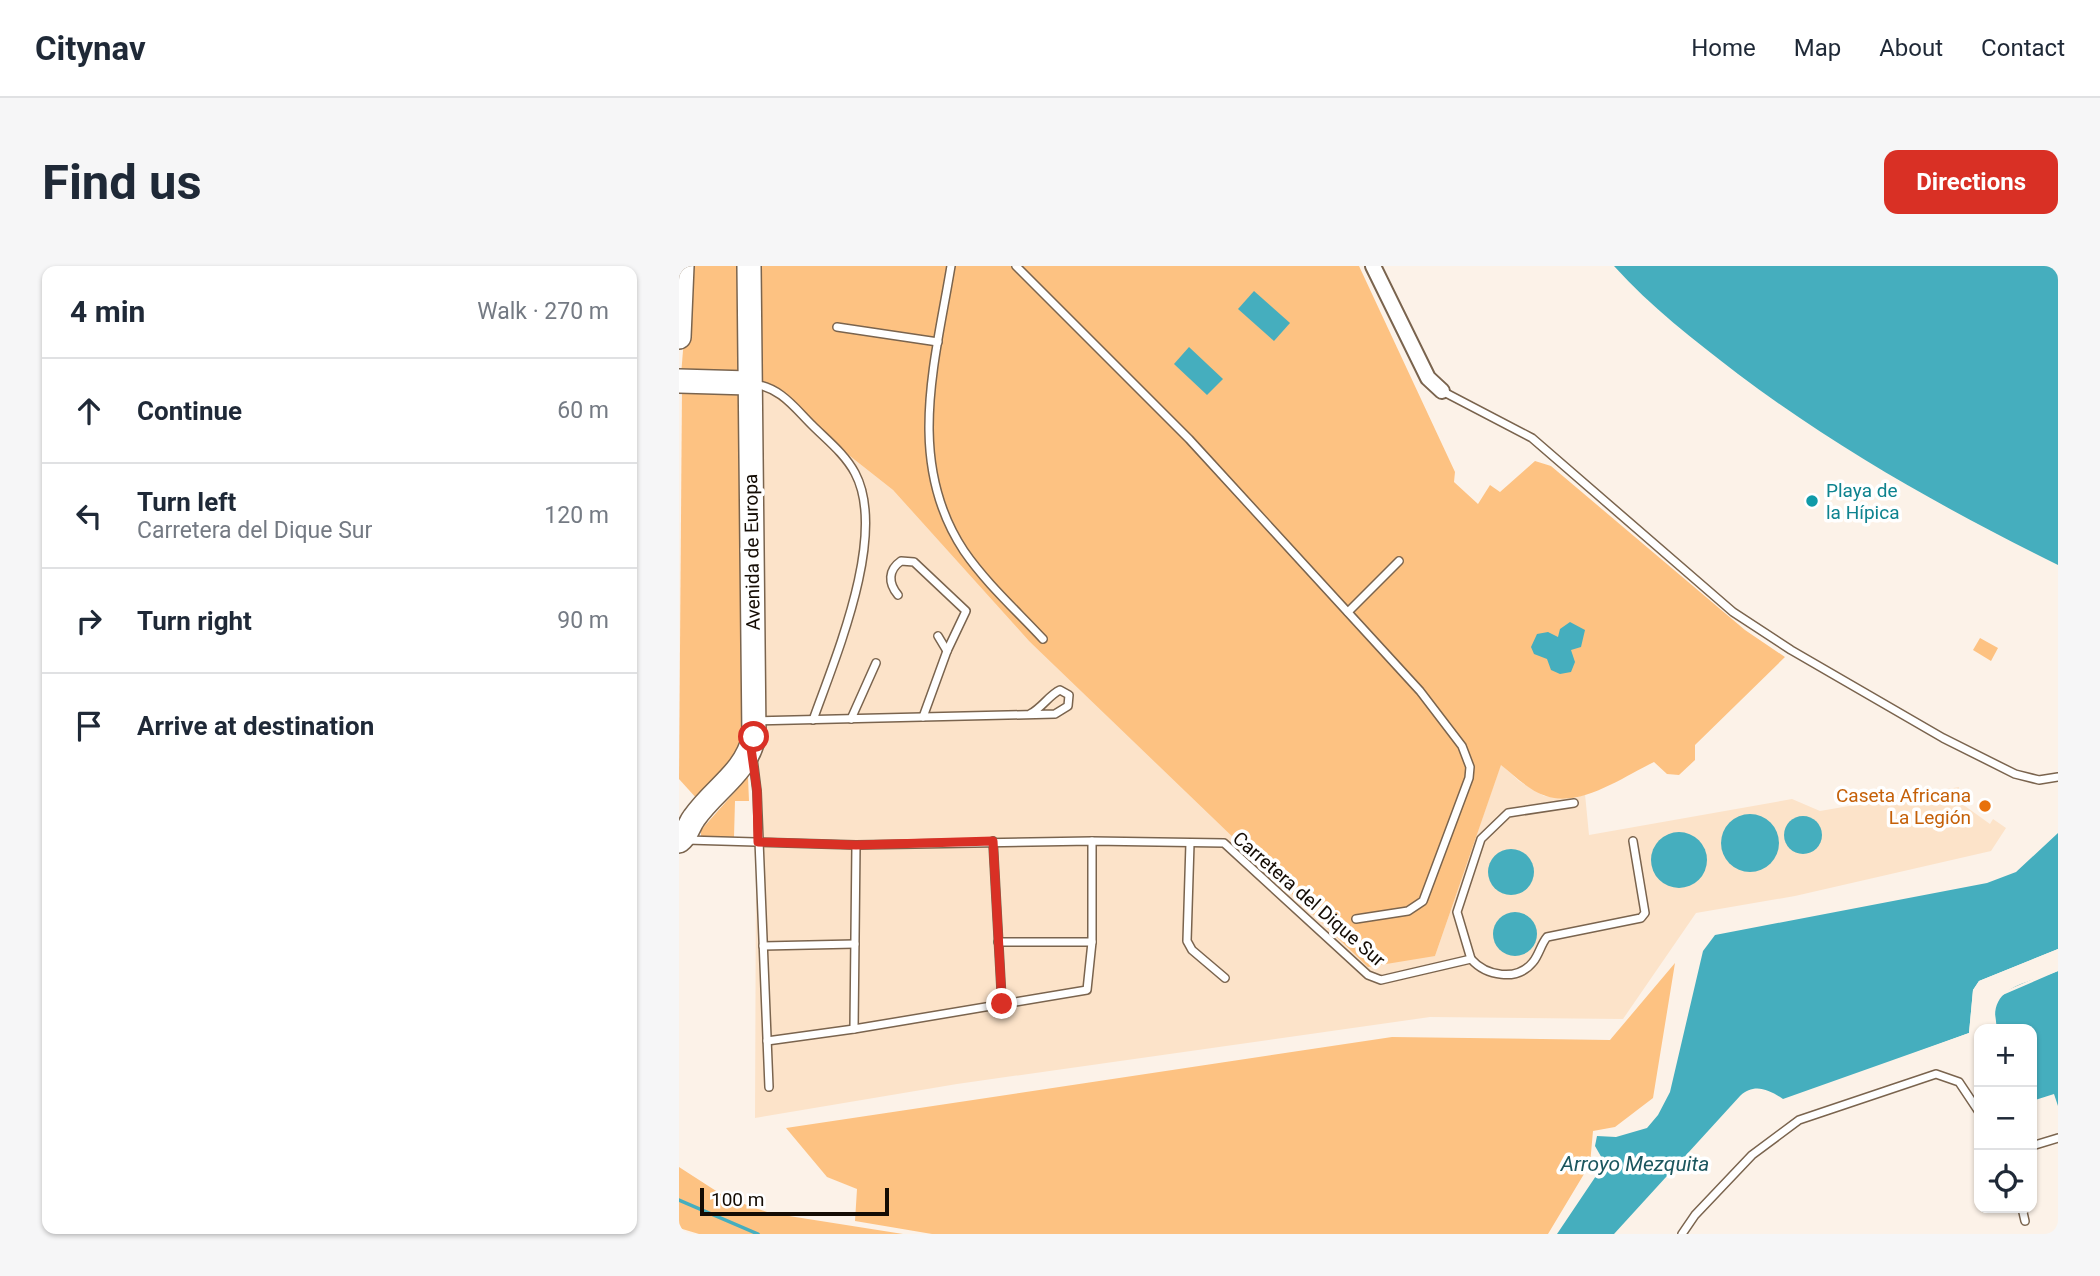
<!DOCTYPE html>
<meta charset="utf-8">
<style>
body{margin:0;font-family:Roboto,sans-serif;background:#f6f6f7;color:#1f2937}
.controls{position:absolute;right:21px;bottom:21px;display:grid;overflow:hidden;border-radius:14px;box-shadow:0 2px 5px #0004}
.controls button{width:63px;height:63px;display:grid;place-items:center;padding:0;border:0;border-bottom:2px solid #e0e1e3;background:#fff;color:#1f2937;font:35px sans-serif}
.scale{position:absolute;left:21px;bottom:18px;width:189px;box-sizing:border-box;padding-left:7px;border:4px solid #140c04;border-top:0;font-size:19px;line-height:24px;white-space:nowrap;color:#140c04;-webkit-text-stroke:5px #fff;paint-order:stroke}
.stop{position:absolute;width:21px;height:21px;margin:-16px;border:5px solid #d93025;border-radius:50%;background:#fff}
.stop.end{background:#d93025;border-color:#fff;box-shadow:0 2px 7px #0008}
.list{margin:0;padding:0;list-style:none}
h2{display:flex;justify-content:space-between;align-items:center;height:91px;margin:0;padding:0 28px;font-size:30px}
h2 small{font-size:23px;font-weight:400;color:#747a83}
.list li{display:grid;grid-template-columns:46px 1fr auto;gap:21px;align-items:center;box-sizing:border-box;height:105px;padding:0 28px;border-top:2px solid #e0e1e3}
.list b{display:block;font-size:26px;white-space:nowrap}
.list p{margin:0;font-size:23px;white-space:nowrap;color:#747a83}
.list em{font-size:23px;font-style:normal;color:#747a83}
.icon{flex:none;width:38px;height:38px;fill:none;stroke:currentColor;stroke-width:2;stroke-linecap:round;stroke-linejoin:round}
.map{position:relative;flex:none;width:1379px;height:968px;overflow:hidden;border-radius:14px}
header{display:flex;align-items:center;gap:42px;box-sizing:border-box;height:98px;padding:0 35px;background:#fff;border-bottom:2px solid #e0e1e3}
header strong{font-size:33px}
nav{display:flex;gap:38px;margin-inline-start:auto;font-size:24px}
.intro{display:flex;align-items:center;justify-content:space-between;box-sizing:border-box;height:168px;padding:0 42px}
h1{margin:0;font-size:49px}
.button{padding:18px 32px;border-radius:14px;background:#d93025;color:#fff;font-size:24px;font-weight:700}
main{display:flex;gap:42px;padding:0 42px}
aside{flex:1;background:#fff;border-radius:14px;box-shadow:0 2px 5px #0004}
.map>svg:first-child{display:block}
.built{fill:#fce3c9}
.green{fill:#fdc282}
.water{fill:#45aebe}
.pier{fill:#fcf2e8}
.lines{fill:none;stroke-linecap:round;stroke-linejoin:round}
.stream{stroke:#45aebe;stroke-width:3.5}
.lane-casing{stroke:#7a644e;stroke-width:10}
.street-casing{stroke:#7a644e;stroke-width:18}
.primary-casing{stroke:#7a644e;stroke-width:26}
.lane{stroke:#fff;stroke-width:7}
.street{stroke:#fff;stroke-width:14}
.primary{stroke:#fff;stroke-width:23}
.route{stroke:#d93025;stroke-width:9}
.culture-dot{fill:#0f9aa8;stroke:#fff;stroke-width:2.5}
.food-dot{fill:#e8710a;stroke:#fff;stroke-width:2.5}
.labels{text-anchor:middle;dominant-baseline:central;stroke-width:7;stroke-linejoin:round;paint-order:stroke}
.culture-label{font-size:19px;fill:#0d838f;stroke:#fff;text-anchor:start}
.street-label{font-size:19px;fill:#140c04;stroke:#fff}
.food-label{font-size:19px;fill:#c56008;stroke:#fff;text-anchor:end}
.water-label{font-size:21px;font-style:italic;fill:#1b565e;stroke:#fff}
</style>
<header>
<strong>Citynav</strong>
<nav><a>Home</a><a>Map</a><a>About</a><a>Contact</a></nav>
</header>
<div class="intro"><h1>Find us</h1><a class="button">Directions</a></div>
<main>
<aside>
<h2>4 min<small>Walk · 270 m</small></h2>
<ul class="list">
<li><svg class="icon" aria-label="ahead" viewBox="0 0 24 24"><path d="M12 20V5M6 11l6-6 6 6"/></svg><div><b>Continue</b></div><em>60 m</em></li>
<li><svg class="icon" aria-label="left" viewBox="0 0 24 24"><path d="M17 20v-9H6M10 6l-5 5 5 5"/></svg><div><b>Turn left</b><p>Carretera del Dique Sur</p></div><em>120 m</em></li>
<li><svg class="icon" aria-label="right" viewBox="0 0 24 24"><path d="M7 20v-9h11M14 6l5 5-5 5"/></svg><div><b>Turn right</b></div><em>90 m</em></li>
<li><svg class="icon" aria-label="arrive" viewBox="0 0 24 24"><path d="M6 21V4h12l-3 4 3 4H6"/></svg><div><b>Arrive at destination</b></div></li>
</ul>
</aside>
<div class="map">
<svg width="1379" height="968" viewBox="0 0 1379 968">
<rect width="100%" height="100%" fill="#fcf2e8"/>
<polygon class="built" points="82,120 214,224 350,375 756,690 822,498 840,515 865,530 892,534 906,528 910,569 1113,533 1141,545 1280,521 1279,535 1311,558 1314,553 1327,562 1312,585 1116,630 1017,647 944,753 751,751 278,818 76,852 79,124"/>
<g class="green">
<polygon points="11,0 64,0 61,110 2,109"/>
<path d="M79,0H680L776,206L775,216L799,238L811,219L821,226L856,195L872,200L1066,364L1106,391L1016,479V494L1000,509L988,508L975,496C944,511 901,542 867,530C849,524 836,510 822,499L756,690L689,701L350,375L214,224L82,120Z"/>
<polygon points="3,123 62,126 66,477 19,534 0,513"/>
<polygon points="1301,372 1319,382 1312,395 1294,384"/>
<polygon points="69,511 70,535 56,535 55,571 22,570 22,564"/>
<polygon points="996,697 974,832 936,861 914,865 911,898 869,968 253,968 176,955 178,923 148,911 107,862 713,771 931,774"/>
<polygon points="0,901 48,932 91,947 224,968 20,968 0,962"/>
</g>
<g class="water">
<path d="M935,0H1379V299C1266,243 1160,184 1059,108C1015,74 972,41 935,0Z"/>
<polygon points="575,25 611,57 595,75 559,43"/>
<polygon points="510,81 544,113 528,129 495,98"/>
<polygon points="891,356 906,364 902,381 892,384 896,396 892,406 881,408 872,404 868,393 855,388 852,381 858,368 869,366 879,371 881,363"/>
<circle cx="1071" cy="577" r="29"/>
<circle cx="1124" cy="569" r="19"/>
<circle cx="1000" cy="594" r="28"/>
<path d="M1379,567V683L1300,715L1294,724L1290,767L1104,833C1089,823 1075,817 1061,830L935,968H878L923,901L924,894L916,880L918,870L937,871L968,862L979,849L991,826L1024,685L1036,669L1308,617L1337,606Z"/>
<circle cx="832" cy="606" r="23"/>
<circle cx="836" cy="668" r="22"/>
<path d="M1379,705V840L1375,828L1353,835V763H1318C1307,720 1347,718 1379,705Z"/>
</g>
<g class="pier">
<polygon points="1379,683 1379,686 1302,718 1297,725 1292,770 1102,836 1290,767 1294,724 1300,715"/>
<polygon points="1379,702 1379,705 1319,731 1315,741 1318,763 1315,763 1312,740 1317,729"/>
</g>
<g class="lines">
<polyline class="stream" points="0,934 79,968"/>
<g class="lane-casing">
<g id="lane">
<path d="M272,0C256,97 226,196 285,285C307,317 337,344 364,373"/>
<polyline points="337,0 510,173 741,425 783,480 791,501 790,512 744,635 729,645 677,653"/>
<polyline points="158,61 259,76"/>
<path d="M74,118C101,121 115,141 133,159C148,174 166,188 176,207C209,269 156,392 134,454"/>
<polyline points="763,125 853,172 1054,346 1112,384 1264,472 1336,508 1360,514 1379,511"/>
<path d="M219,329C209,317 209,304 222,295L235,296L287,345L268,385L244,451"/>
<polyline points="669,346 720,295"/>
<polyline points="259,370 268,385"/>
<polyline points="172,453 197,397"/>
<path d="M77,455L376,448L389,440L390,429L381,424C370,429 363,442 351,448"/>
<polyline points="74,493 78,525 90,821"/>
<path d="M8,574L177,579L413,575L545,577L689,709L702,714L792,693C807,710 838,716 854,696C860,689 862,678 868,671L962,652L966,647L954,575"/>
<polyline points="314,575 323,738"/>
<polyline points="511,577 508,675 513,684 546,712"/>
<polyline points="319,676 413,676"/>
<polyline points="84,680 176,678"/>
<polyline points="792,693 778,646 802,573 829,547 895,537"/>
<polyline points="175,763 177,579"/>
<polyline points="88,775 175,763 408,724 413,676 413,575"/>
<polyline points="1353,880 1379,872"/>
<polyline points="1343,942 1346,955"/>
<polyline points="1003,968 1016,949 1073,889 1120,854 1257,808 1280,816 1300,846"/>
</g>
</g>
<g class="street-casing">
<polyline id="street" points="694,0 749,112 763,125"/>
</g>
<g class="primary-casing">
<g id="primary">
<polyline points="0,71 3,0"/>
<polyline points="0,115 70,117"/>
<path d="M0,575C9,568 9,560 15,552C36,522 66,508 75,471L70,0"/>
</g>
</g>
<use href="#lane" class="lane"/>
<use href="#street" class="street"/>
<use href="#primary" class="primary"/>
</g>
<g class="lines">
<polyline class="route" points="75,471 72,482 78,525 79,576 177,579 314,575 323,738"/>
</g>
<circle class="culture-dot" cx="1133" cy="235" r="7"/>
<circle class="food-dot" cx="1306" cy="540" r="7"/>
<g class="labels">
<g class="culture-label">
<text x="1147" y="224">Playa de<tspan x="1147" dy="22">la Hípica</tspan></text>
</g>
<g class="street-label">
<text transform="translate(73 286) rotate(-91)">Avenida de Europa</text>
<text transform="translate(630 633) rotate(41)">Carretera del Dique Sur</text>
</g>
<g class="food-label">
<text x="1292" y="529">Caseta Africana<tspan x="1292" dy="22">La Legión</tspan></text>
</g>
<g class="water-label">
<text x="956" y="898">Arroyo Mezquita</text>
</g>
</g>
</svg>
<div class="controls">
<button>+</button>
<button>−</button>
<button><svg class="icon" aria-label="locate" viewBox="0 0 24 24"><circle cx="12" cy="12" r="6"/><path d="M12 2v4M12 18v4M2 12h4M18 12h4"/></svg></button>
</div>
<div class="scale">100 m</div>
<div class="stop" style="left:75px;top:471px"></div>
<div class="stop end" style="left:323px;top:738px"></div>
</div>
</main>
